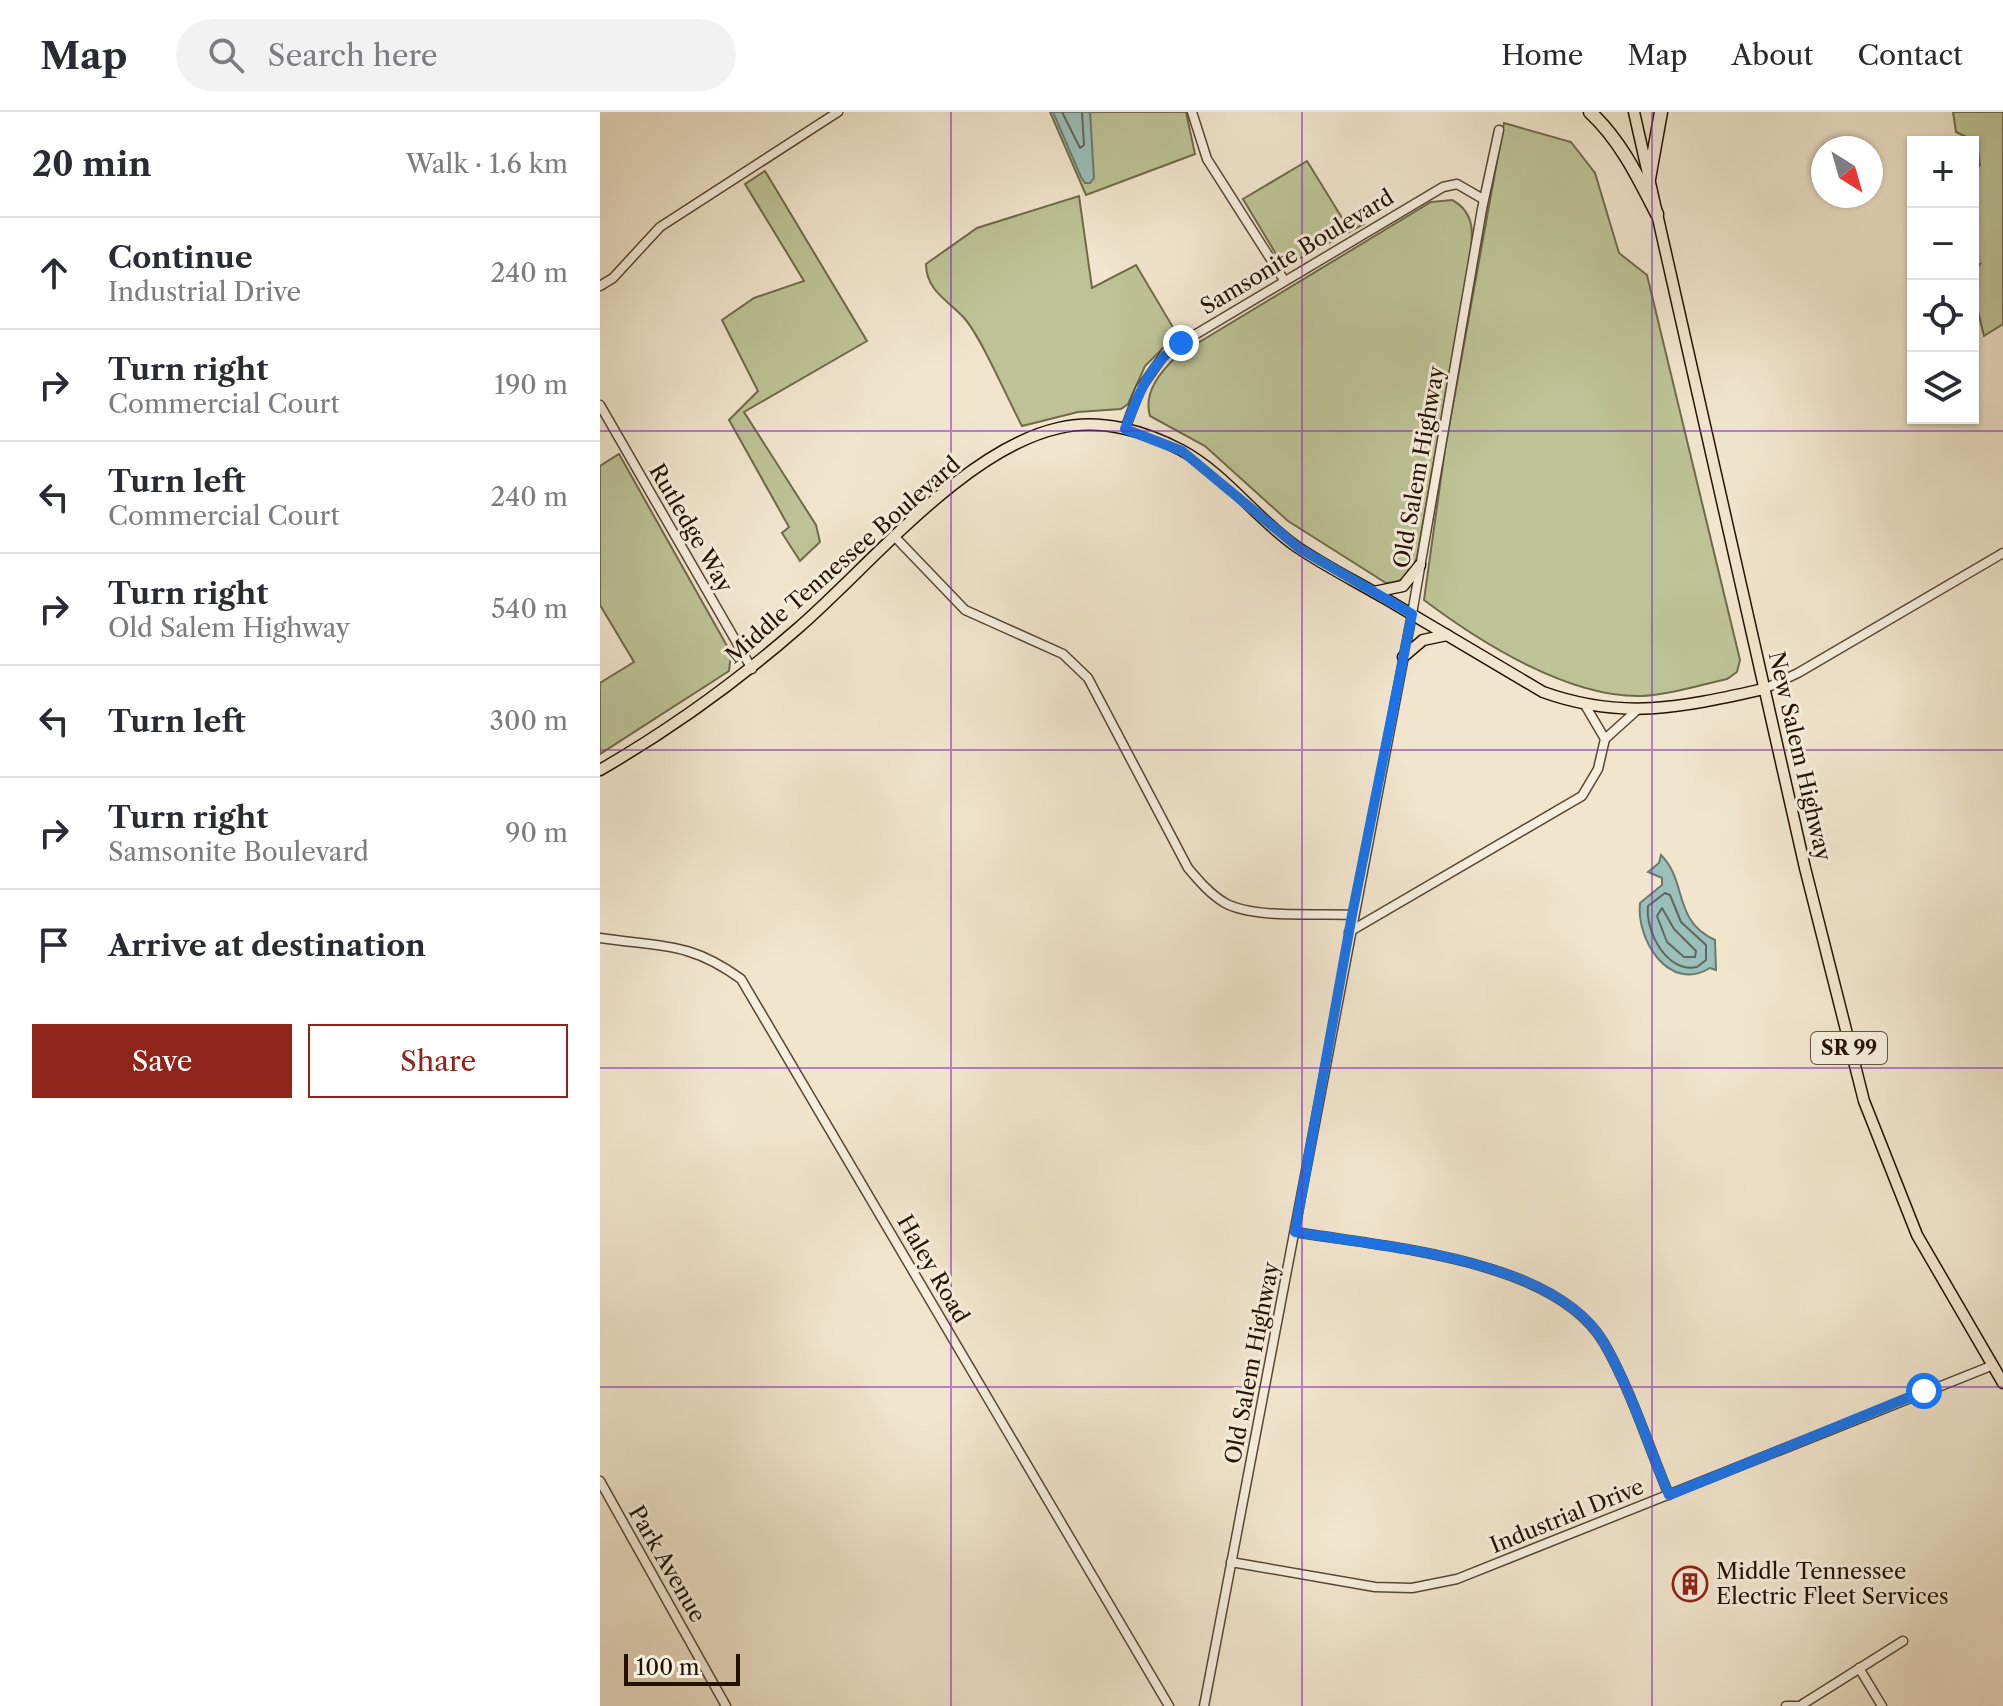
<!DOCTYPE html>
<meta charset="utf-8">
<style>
body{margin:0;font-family:"Libre Caslon Text",serif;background:#f2f2f3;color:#2b2b33}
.controls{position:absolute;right:24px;top:24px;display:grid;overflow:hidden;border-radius:0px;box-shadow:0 2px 6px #0004}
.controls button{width:72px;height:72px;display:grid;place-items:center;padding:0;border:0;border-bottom:2px solid #e1e1e2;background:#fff;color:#2b2b33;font:40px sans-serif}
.compass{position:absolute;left:1211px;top:24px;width:72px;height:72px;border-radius:50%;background:#fff;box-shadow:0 2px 6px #0004;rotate:143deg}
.scale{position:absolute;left:24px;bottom:20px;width:116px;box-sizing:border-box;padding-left:8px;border:4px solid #241200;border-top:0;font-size:22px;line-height:28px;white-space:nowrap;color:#241200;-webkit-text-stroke:6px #f6eede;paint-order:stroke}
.stop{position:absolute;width:24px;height:24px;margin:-18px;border:6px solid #1a73e8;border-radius:50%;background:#fff}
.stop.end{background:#1a73e8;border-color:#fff;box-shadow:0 2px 8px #0008}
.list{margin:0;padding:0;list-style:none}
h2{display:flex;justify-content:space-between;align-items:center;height:104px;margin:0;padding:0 32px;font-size:34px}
h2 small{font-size:26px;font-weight:400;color:#7c7c81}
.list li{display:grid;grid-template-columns:52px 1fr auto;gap:24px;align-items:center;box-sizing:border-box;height:112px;padding:0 32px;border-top:2px solid #e1e1e2}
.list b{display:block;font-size:30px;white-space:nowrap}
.list p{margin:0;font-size:26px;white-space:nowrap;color:#7c7c81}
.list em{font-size:26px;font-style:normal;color:#7c7c81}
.actions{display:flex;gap:16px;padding:24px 32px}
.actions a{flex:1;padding:18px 0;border:2px solid #8f2418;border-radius:0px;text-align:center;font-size:28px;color:#8f2418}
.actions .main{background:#8f2418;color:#fff}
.icon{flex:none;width:44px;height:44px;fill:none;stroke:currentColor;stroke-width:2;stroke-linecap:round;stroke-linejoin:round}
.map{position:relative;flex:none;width:1403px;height:1594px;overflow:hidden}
header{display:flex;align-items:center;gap:48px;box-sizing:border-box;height:112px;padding:0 40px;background:#fff;border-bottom:2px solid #e1e1e2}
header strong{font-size:38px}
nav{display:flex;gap:44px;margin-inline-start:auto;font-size:28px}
.search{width:560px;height:72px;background:#f2f2f3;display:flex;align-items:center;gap:20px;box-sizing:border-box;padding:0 28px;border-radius:44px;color:#7c7c81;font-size:30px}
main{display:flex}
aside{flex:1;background:#fff}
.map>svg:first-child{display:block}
.green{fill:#bdc396;stroke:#706a4b;stroke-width:2}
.water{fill:#9bbfb9;stroke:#6b7a6f;stroke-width:2}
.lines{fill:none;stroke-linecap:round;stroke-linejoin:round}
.shore{stroke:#60685c;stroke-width:2}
.minor-casing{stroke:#574733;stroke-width:11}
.major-casing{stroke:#241200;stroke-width:13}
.highway-casing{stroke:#241200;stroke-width:15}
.minor{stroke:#f6eede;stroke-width:8}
.major{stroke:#f1e5cd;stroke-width:10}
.highway{stroke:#f1e5cd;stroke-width:12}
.route{stroke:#1a73e8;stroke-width:10}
.grid{fill:none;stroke:#7b2cbf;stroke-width:2;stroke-opacity:0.55}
.labels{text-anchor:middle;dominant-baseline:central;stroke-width:6;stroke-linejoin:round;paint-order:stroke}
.shield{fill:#f6eede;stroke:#635443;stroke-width:2}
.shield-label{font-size:20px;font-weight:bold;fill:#241200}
.street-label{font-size:22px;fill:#241200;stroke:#f6eede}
.poi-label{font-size:22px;fill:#241200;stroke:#f6eede;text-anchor:start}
</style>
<header>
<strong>Map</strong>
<div class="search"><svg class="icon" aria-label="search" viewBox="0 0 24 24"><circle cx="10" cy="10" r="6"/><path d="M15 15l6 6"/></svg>Search here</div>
<nav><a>Home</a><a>Map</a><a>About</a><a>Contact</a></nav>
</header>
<main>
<aside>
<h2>20 min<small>Walk · 1.6 km</small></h2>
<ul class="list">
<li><svg class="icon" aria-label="ahead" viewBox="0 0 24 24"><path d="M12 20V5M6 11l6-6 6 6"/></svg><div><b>Continue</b><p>Industrial Drive</p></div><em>240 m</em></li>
<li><svg class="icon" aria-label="right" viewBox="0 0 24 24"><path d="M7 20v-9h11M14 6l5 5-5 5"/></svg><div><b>Turn right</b><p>Commercial Court</p></div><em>190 m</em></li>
<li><svg class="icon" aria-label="left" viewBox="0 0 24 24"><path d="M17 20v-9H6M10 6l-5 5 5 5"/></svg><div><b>Turn left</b><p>Commercial Court</p></div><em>240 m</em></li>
<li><svg class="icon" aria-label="right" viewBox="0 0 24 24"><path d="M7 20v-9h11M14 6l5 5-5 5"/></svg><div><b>Turn right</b><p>Old Salem Highway</p></div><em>540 m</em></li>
<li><svg class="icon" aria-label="left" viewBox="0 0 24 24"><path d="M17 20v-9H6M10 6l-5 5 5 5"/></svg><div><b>Turn left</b></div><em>300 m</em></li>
<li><svg class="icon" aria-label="right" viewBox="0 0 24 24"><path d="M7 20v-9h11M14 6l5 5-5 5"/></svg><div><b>Turn right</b><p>Samsonite Boulevard</p></div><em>90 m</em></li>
<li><svg class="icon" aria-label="arrive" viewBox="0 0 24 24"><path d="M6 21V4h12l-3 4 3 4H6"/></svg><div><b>Arrive at destination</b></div></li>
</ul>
<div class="actions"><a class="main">Save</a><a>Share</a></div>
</aside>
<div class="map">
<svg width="1403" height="1594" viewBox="0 0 1403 1594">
<rect width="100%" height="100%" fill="#f1e5cd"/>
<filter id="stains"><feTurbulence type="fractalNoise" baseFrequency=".0025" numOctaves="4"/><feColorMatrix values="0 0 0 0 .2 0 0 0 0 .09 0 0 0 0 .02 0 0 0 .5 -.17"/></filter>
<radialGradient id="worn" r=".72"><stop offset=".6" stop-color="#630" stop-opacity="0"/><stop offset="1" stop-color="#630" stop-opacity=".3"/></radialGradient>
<g class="green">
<polygon points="450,0 586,0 595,42 486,83"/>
<polygon points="1353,0 1403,0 1403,212 1384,224 1373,179 1373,163 1380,152 1373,154 1373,61 1380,53 1377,30 1356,20"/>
<path d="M904,11L971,30L995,61L1019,141L1047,163L1140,548L1137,560L1127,567C1100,573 1069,583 1042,584C969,586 881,531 824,488L845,337Z"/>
<polygon points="707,49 747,114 761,106 764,112 689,152 676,142 643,87"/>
<polygon points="165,59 267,229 144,300 216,413 220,430 200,449 182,421 189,415 129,308 158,279 122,208 154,186 204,169 145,72"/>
<path d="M479,84L492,176L536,153L577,222L545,254L528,292L521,297L478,300L422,314C408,288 382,227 365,207C351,190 326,180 326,152L377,116Z"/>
<path d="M852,88C877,101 873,126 869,150L817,445C812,463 805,470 786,471L688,409L605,334L550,304C543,280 561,259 578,243L831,90Z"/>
<polygon points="19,342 131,541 129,559 0,642 0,571 34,550 0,493 0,354"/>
</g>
<g class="water">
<polygon points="453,0 490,0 494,66 490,71 485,71 481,65"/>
<path d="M1061,743C1088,770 1072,808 1115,828L1116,858L1110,856C1069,881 1036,828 1040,791L1062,773V766L1048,760L1059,751Z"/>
</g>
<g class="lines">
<g class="shore">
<polyline points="462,0 480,36 484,33 482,0"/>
<path d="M1065,781L1070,783L1081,810L1106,833V848L1097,855C1067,862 1045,819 1048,794Z"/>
<polygon points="1062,796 1074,817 1096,839 1095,845 1084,845 1067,830 1057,804"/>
</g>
<g class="minor-casing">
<g id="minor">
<polyline points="592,0 607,47 684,168"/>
<polyline points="0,174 13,166 60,115 238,0"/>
<polyline points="0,293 152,557"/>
<polyline points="525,317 540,277 566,240 843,75 857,72 883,87"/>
<path d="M294,424L365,498L463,542L488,566L588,756C599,769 610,782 625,791C654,807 718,801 752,803"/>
<polyline points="1164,577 1198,561 1403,441"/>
<polyline points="985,593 1005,627"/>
<polyline points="749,820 982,684 998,657 1005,627 1036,599"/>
<path d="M0,826C60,835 89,829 141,867L569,1594"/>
<path d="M695,1120C783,1135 954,1146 1004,1231C1031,1278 1048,1333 1069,1383"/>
<polyline points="0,1369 126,1594"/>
<polyline points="631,1450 775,1475 812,1476 857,1467 1391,1254"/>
<polyline points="1259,1556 1282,1594"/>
<polyline points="1203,1592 1303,1529"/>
<polyline points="604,1594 812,502 882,97 899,18"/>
<polyline points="1186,1594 1202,1594"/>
</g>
</g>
<g class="major-casing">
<g id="major">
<polyline points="1034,0 1205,756 1264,989 1317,1123 1403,1271"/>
<polyline points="774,480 803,474 820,453"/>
<polyline points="803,545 823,528 847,523"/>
<path d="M0,658C71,617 135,571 197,517C269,455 364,337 459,316C500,306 545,319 581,338C626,362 656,407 697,435C725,454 757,470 786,487C839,518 891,549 943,580C1024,609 1083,595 1164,577"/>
</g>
</g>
<g class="highway-casing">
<g id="highway">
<path d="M990,0C1021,29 1038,65 1057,102"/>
<polyline points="1049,67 1061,0"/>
</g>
</g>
<use href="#minor" class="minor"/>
<use href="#major" class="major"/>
<use href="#highway" class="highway"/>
</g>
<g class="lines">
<path class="route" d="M581,231C549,251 538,284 525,317L582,339L700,437L812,502L752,803L695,1120C783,1135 955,1146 1004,1231C1031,1278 1048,1333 1069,1383L1324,1279"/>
</g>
<path class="grid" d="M351,0V1594M702,0V1594M1052,0V1594M0,319H1403M0,638H1403M0,956H1403M0,1275H1403"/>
<defs>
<g id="building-ring" transform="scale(1.8)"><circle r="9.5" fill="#f6eede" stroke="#8f2418" stroke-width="1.5"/><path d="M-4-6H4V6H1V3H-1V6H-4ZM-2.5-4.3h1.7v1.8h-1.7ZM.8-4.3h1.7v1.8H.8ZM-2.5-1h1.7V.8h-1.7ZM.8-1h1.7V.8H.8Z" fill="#8f2418"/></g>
</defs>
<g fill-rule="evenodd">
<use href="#building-ring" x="1090" y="1472"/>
</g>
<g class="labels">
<rect class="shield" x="1211" y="920" width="76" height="32" rx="6"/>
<g class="shield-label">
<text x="1249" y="936">SR 99</text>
</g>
<g class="street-label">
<text transform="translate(697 140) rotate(-31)">Samsonite Boulevard</text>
<text transform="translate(819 355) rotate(-80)">Old Salem Highway</text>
<text transform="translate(91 416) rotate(60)">Rutledge Way</text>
<text transform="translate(243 448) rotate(-41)">Middle Tennessee Boulevard</text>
<text transform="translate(1200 644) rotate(77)">New Salem Highway</text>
<text transform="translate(333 1157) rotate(60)">Haley Road</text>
<text transform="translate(652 1251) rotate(-79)">Old Salem Highway</text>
<text transform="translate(967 1404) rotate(-22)">Industrial Drive</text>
<text transform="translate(67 1452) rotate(60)">Park Avenue</text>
</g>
<g class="poi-label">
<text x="1116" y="1459">Middle Tennessee<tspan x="1116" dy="25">Electric Fleet Services</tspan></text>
</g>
</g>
<rect width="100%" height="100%" filter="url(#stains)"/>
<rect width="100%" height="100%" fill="url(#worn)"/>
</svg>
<div class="controls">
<button>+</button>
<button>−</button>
<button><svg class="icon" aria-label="locate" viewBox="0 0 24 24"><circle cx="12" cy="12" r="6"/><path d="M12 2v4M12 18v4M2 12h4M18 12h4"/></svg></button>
<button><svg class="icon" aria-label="layers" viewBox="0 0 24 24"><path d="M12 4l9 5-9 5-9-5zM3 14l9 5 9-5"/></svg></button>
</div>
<svg class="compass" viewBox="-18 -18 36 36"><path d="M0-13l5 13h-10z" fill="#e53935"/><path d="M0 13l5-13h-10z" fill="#7c7c81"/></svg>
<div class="scale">100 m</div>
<div class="stop" style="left:1324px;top:1279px"></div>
<div class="stop end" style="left:581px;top:231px"></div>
</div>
</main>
